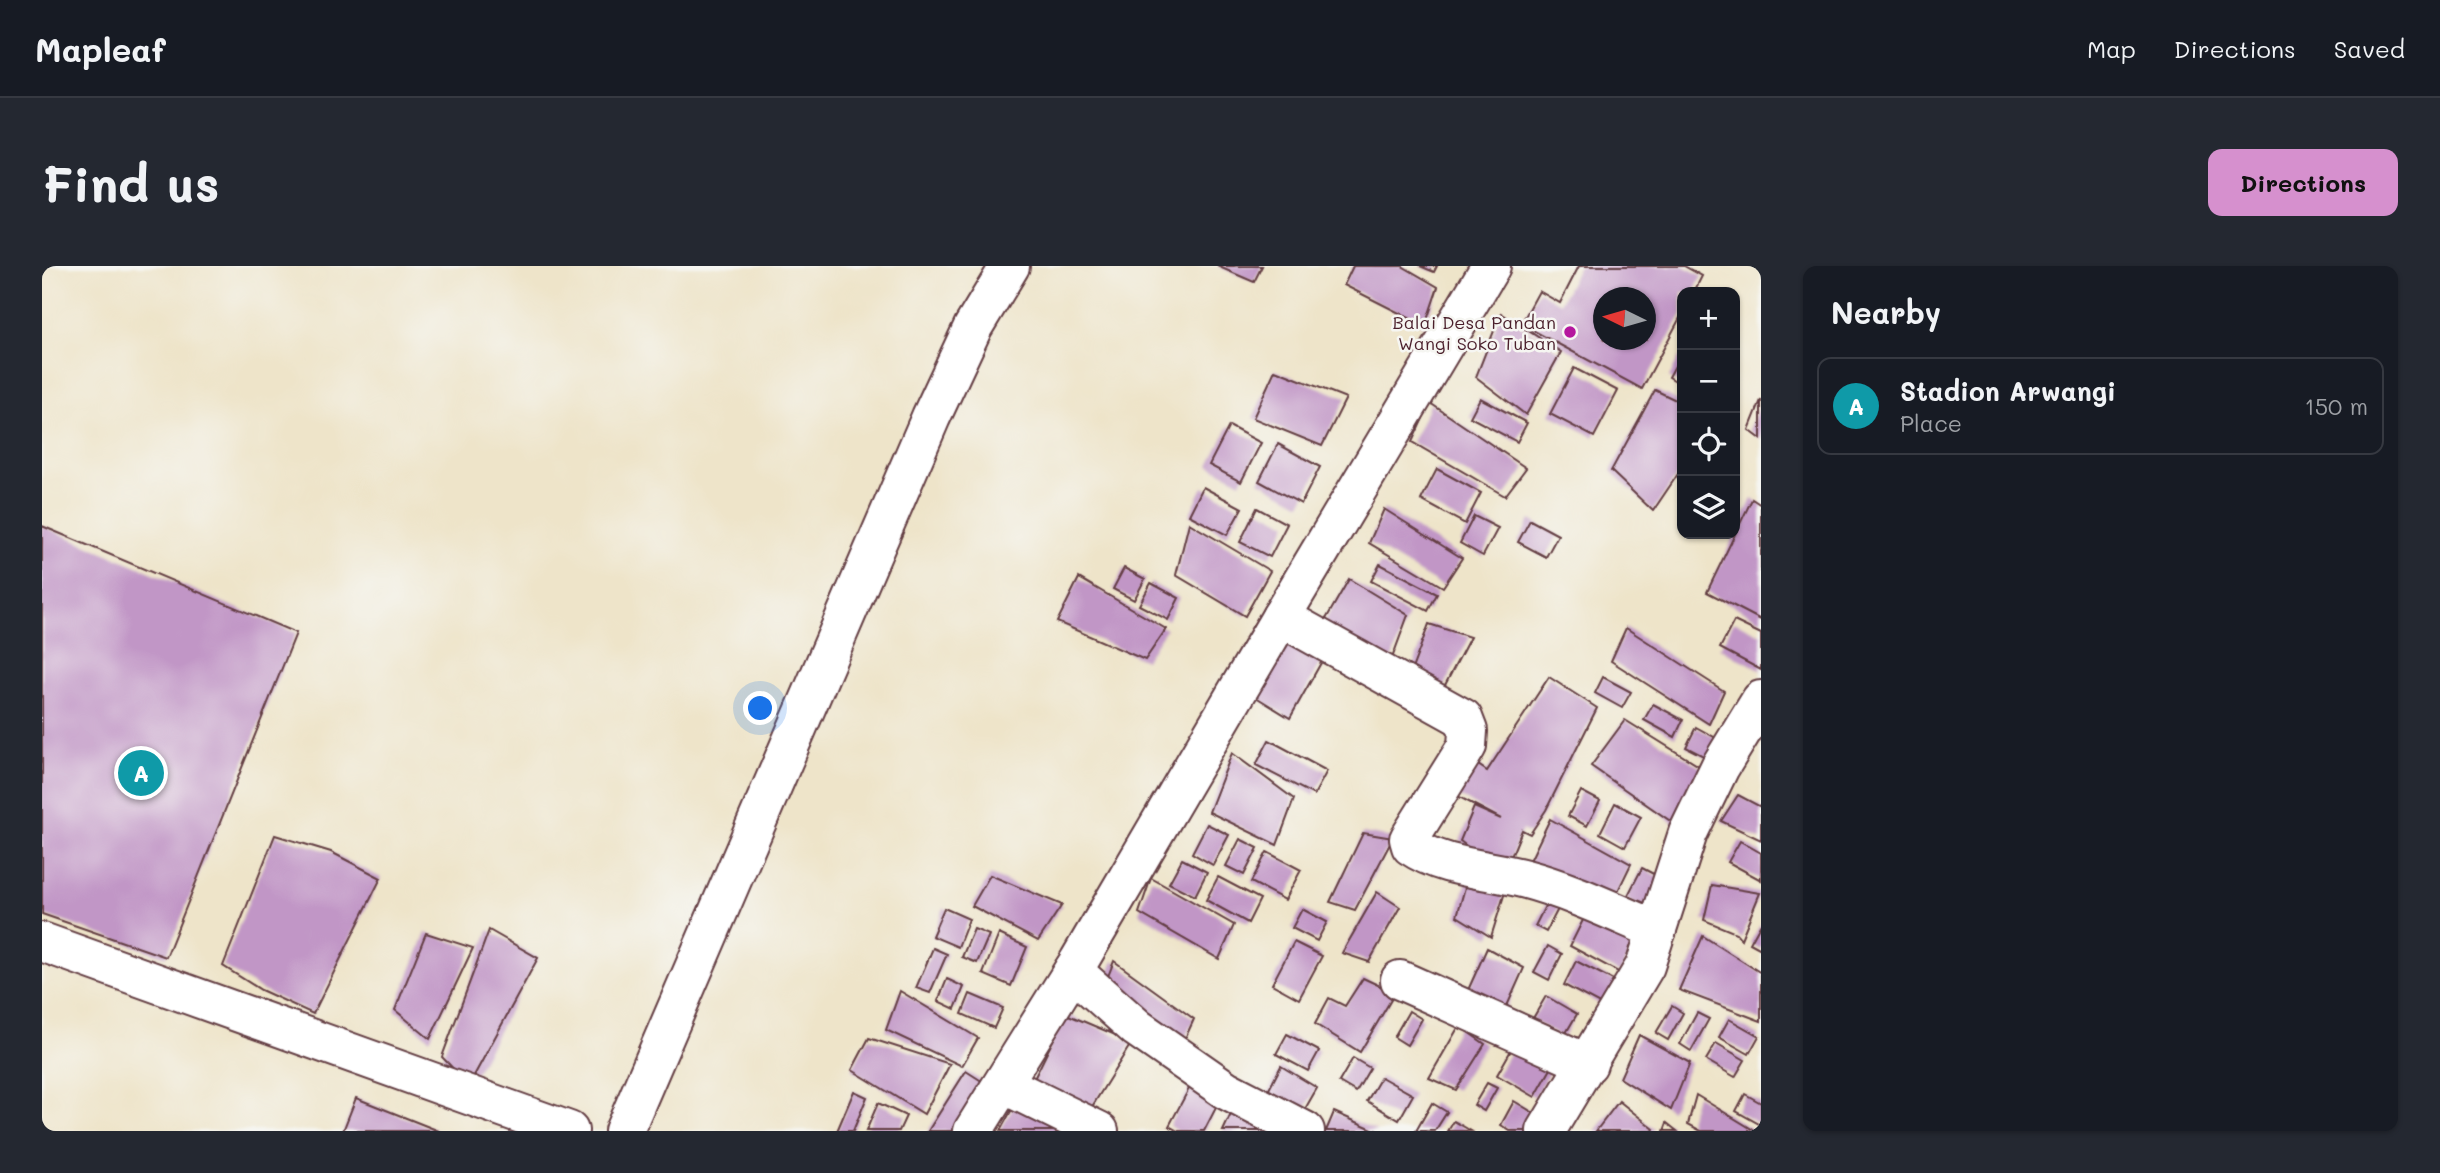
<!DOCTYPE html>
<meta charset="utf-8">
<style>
body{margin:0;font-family:Mali,sans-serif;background:#242831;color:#f1f3f6}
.controls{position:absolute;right:21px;top:21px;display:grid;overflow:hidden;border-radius:14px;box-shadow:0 2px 5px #0004}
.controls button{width:63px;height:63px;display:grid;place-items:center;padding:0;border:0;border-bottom:2px solid #363941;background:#171b24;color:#f1f3f6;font:35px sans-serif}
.compass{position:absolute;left:1551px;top:21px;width:63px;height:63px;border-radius:50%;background:#171b24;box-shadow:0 2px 5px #0004;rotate:275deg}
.you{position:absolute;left:719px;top:443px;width:24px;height:24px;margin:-18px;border:5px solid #fff;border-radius:50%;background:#1a73e8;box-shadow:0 0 0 10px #1a73e833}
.badge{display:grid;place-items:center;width:46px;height:46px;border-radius:50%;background:#d690ce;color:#fff;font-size:23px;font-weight:700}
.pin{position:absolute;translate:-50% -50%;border:4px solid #fff;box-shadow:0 2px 7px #0006}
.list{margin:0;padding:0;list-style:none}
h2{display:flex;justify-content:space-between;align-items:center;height:91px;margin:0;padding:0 28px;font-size:30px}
h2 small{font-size:23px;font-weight:400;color:#9ea1a6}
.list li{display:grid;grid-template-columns:46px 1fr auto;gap:21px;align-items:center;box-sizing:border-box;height:98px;margin:0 14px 14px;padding:0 14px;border:2px solid #363941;border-radius:14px}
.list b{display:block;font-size:26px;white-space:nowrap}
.list p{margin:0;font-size:23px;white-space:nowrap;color:#9ea1a6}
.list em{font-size:23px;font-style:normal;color:#9ea1a6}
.icon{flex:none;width:38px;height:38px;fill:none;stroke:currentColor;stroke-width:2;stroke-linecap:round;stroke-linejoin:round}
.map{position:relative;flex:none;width:1719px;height:865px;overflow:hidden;border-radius:14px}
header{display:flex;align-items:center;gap:42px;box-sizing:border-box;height:98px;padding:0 35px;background:#171b24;border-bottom:2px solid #363941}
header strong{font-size:33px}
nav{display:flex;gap:38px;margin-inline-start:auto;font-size:24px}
.intro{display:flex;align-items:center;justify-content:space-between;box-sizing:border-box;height:168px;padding:0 42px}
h1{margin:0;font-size:49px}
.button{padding:18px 32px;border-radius:14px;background:#d690ce;color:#111;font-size:24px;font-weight:700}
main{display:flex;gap:42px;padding:0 42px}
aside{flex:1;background:#171b24;border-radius:14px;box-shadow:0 2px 5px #0004}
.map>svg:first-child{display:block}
.building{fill:#c196c6;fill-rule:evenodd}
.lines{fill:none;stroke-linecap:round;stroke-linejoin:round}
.minor-casing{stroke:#633d43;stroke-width:42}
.minor{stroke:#fff;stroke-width:38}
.poi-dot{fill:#b5179e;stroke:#f6f6f2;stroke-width:2.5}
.labels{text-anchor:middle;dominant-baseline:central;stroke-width:5;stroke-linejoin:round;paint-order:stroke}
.poi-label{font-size:18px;fill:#4a1f2b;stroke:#f6f6f2;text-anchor:end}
</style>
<header>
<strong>Mapleaf</strong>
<nav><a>Map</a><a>Directions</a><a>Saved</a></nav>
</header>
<div class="intro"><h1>Find us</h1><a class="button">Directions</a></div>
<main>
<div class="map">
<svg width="1719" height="865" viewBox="0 0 1719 865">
<rect width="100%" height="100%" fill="#f6f6f2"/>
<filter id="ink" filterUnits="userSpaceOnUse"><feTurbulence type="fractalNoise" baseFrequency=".0143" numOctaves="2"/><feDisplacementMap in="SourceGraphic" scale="14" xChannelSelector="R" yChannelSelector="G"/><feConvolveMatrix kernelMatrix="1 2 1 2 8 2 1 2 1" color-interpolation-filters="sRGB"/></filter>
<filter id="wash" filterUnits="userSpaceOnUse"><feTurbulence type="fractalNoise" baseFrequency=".00686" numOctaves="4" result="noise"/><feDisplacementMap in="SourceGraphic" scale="28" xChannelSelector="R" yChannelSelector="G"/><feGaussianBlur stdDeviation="1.57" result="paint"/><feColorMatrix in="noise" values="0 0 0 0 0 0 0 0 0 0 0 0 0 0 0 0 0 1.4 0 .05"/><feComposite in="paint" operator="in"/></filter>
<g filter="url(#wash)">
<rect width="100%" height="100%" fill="#eee4c9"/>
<g id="blocks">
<g class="building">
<polygon points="1175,0 1220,0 1212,16"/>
<polygon points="1311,0 1360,0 1396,21 1383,60 1302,19"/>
<polygon points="1378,0 1395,0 1392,6"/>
<path d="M1537,0H1642L1660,10L1652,26H1640V48L1600,123L1479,58L1497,25L1518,37ZM1562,32H1604V74H1562Z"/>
<polygon points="1459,47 1519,86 1484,149 1434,111"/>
<polygon points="1640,87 1640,119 1627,111"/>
<polygon points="1532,102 1576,125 1552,171 1508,148"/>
<polygon points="1233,104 1304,132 1280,180 1211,152"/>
<polygon points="1613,124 1640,137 1640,202 1611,245 1569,205"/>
<polygon points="1438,132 1485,157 1475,176 1428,151"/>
<polygon points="1719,134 1719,173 1707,164"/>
<polygon points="1388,137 1484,202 1463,230 1370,176"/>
<polygon points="1187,160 1219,177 1199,216 1167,199"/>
<polygon points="1236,178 1278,201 1259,238 1217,215"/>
<polygon points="1395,203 1439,227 1423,258 1379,234"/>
<polygon points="1161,221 1200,242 1185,269 1147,249"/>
<polygon points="1710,233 1719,239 1719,354 1665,326"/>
<polygon points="1215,242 1245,258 1228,291 1198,276"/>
<polygon points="1342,243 1420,292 1401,321 1327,277"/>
<polygon points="1432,250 1456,262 1441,290 1418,277"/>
<polygon points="1488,254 1516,269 1504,291 1476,276"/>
<polygon points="1147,257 1228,305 1203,350 1134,309"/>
<polygon points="0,260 254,367 124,691 0,648"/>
<polygon points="1338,298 1395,328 1386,345 1329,315"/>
<polygon points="1082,302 1103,313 1092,334 1071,323"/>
<polygon points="1037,312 1124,363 1103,394 1015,356"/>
<polygon points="1307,313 1366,349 1349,395 1280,360"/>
<polygon points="1109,317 1137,332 1126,354 1097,339"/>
<polygon points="1692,355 1719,368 1719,404 1678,382"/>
<polygon points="1387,358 1428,371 1402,421 1370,403"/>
<polygon points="1584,362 1682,425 1667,458 1569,395"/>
<polygon points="1252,366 1285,386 1248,452 1214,431"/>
<polygon points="1507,411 1555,442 1504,544 1488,568 1480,564 1462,608 1418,575 1432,541 1459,553 1406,525 1420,488 1445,505"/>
<polygon points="1561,411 1589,426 1580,442 1553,427"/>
<polygon points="1611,438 1641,454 1633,471 1602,454"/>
<polygon points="1583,454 1673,510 1640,563 1549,500"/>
<polygon points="1654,461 1681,476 1671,495 1644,481"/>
<polygon points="1227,474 1285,505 1272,529 1214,499"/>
<polygon points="1190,487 1252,533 1235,579 1167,546"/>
<polygon points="1539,525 1558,535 1545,560 1526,550"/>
<polygon points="1696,529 1719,541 1719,574 1679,555"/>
<polygon points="1573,537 1599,551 1583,581 1558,567"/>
<polygon points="1508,553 1589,598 1572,633 1485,601"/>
<polygon points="1165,558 1187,569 1171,599 1150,587"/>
<polygon points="1321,567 1351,572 1313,644 1288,636"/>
<polygon points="233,569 289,586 339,612 271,748 219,724 181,700"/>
<polygon points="1198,573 1216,582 1202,609 1184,600"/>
<polygon points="1698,575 1719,587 1719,614 1686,596"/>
<polygon points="1225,586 1259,604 1243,634 1209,616"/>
<polygon points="1140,593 1165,606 1153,630 1127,617"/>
<polygon points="1600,602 1625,615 1609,647 1584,633"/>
<polygon points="1427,607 1463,626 1449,671 1415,650"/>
<polygon points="948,609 1020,639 996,675 930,640"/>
<polygon points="1176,611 1218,633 1206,657 1164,634"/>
<polygon points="1109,612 1192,659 1177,693 1097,647"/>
<polygon points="1670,619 1718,627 1699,673 1694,667 1662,654"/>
<polygon points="1335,626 1358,641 1327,696 1300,687"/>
<polygon points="1506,634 1517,641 1504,666 1493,660"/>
<polygon points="1548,640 1599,667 1578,707 1528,680"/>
<polygon points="902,642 927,653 916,681 890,670"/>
<polygon points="1260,643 1285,656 1275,675 1250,662"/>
<polygon points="1719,657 1719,683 1708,677"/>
<polygon points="932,663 947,669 935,697 920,691"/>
<polygon points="447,664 496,692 427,819 400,791"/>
<polygon points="384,667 431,682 388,773 353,744"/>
<polygon points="957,668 985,681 969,720 941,708"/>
<polygon points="1661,670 1719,707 1719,755 1637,724"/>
<polygon points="1252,676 1280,690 1257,733 1230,718"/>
<polygon points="1506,680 1520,688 1507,714 1492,706"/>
<polygon points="891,682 905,688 888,727 874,722"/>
<polygon points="1445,682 1482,702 1457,758 1422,733"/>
<polygon points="1072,695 1152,753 1135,790 1058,731"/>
<polygon points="1534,695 1577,717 1565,742 1522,719"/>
<polygon points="1321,712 1353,727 1318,786 1273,758 1287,732 1303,740"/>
<polygon points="905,713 922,721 913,743 896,735"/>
<polygon points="858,725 936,772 920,800 844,764"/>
<polygon points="928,728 961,742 952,762 920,748"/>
<polygon points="1504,730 1535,748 1521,772 1490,754"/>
<polygon points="1630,740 1641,747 1626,774 1614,767"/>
<polygon points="1367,745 1380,753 1365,779 1352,771"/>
<polygon points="1655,747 1667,753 1649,785 1638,778"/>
<polygon points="1024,748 1090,776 1043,852 984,829"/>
<polygon points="1687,753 1717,770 1707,788 1677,771"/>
<polygon points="1417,760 1443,778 1414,824 1387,812"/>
<polygon points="1245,768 1277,785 1266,805 1234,788"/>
<polygon points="1597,769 1648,797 1629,844 1578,812"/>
<polygon points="827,772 908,798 882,848 810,804"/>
<polygon points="1674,777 1703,794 1693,811 1664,794"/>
<polygon points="1472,779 1510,801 1493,831 1455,809"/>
<polygon points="1311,792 1328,802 1314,826 1297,816"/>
<polygon points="1239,800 1275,822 1259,850 1223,831"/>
<polygon points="924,805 949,821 921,865 886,865"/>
<polygon points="1339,811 1371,829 1357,854 1325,835"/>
<polygon points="1150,817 1179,832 1162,865 1136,865 1127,860"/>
<polygon points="1445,817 1455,822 1442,845 1432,839"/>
<polygon points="812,825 825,831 811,865 795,865"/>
<polygon points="1703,828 1719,837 1719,859 1694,845"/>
<polygon points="1654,829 1672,840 1713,865 1659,865 1646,858"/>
<polygon points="1197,831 1246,865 1181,865"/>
<polygon points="314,832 397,865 301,865"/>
<polygon points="1472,835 1500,852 1493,865 1468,865 1459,859"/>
<polygon points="1577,835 1612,863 1611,865 1554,865"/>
<polygon points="974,836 1039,865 958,865"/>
<polygon points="836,837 864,850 857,865 824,865"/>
<polygon points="1390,837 1405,846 1393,865 1374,865"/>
<polygon points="1292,846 1335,865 1284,865"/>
<polygon points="1412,855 1429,865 1406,865"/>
<polygon points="1625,857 1635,865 1622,865"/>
</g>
</g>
</g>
<g filter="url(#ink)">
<use href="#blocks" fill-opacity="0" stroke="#633d43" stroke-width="2"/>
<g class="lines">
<g class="minor-casing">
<g id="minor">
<path d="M1239,351L1421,452L1426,465L1425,480L1367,573L1369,580C1401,602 1447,603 1484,613C1529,625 1572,646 1615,664"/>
<polyline points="0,676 527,865"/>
<polyline points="1031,705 1095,762 1184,824 1263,865"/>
<polyline points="1358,714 1546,798"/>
<polyline points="961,818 1057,865"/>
<polyline points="582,865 889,151 931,61 968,0"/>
<polyline points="931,865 1037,695 1239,351 1449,0"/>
<polyline points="1504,865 1603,700 1646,567 1678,501 1719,434"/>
</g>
</g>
<use href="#minor" class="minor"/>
</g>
</g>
<circle class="poi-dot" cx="1528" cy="66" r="7"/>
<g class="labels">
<g class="poi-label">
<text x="1514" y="56">Balai Desa Pandan<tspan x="1514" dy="21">Wangi Soko Tuban</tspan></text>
</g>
</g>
</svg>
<div class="controls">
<button>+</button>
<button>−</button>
<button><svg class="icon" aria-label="locate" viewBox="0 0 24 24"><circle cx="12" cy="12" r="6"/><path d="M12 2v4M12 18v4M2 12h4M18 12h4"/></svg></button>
<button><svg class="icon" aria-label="layers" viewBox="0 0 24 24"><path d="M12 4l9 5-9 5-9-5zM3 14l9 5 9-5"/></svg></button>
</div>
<svg class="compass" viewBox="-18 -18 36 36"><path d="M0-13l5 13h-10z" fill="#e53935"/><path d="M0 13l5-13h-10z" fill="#9ea1a6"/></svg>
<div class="you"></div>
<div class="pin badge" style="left:99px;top:507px;background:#0f9aa8">A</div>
</div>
<aside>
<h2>Nearby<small></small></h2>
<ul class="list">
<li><span class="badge" style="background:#0f9aa8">A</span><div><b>Stadion Arwangi</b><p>Place</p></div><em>150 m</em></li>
</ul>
</aside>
</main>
